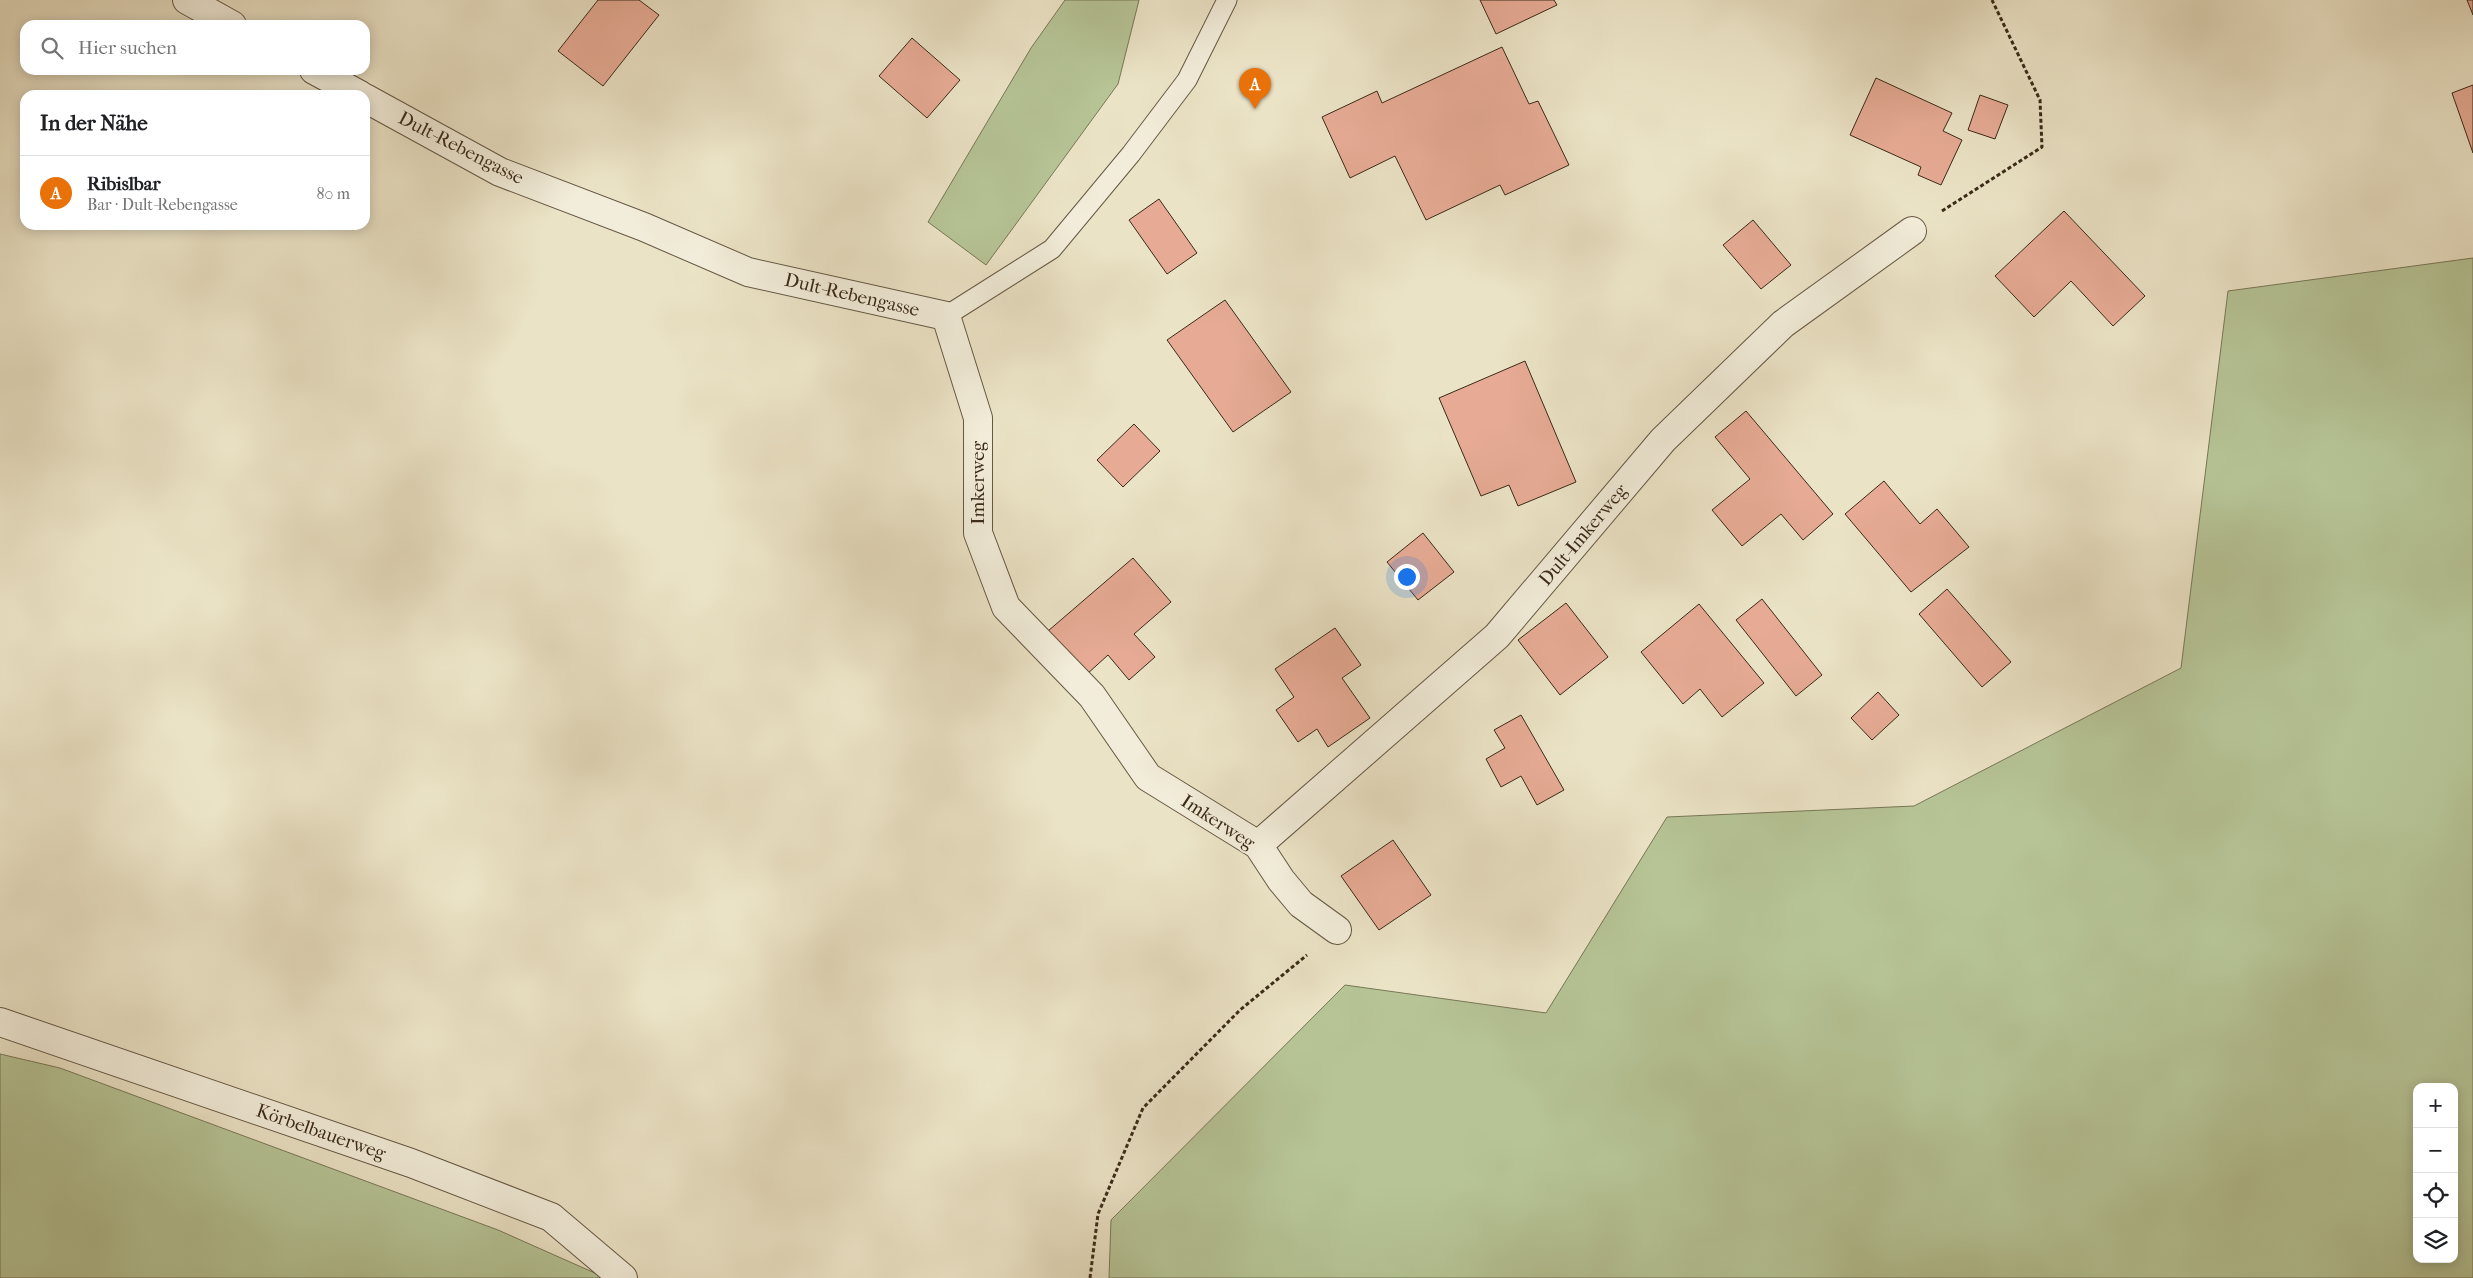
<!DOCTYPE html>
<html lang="de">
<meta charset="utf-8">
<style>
body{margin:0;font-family:"IM FELL French Canon",serif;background:#f6f6f6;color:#202124}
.controls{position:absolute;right:15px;bottom:15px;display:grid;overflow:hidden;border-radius:10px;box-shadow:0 2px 12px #0003}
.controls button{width:45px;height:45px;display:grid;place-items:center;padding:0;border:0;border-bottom:1px solid #e0e0e0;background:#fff;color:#202124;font:25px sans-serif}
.you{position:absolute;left:1406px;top:576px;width:18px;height:18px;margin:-12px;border:4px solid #fff;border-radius:50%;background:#1a73e8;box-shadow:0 0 0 8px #1a73e833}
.badge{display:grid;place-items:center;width:32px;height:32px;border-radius:50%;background:#111827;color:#fff;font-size:16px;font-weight:700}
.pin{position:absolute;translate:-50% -41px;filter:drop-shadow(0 1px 2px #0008)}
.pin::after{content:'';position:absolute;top:26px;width:18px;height:15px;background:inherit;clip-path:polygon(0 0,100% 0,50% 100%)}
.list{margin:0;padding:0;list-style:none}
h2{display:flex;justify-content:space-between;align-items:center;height:65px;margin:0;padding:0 20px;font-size:21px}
h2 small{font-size:16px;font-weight:400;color:#757577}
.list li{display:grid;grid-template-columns:32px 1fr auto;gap:15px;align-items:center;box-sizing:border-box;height:75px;padding:0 20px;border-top:1px solid #e0e0e0}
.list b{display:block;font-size:19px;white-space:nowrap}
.list p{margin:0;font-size:16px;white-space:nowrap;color:#757577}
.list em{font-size:16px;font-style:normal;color:#757577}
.icon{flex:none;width:28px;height:28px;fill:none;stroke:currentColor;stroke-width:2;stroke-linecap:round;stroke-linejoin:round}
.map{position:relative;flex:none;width:2473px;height:1278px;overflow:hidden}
.search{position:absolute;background:#fff;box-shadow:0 2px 12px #0003;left:20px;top:20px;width:350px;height:55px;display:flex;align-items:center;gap:12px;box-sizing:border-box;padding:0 18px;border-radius:15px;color:#757577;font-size:19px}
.panel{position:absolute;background:#fff;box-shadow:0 2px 12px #0003;left:20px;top:90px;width:350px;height:140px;border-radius:15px}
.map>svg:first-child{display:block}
.green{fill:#b6c496;stroke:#787757;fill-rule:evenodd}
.building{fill:#e7ab95;stroke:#3a2a18}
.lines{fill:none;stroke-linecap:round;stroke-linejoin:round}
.service-casing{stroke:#665844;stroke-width:21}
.minor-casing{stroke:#665844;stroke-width:30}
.path{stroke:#3a2a18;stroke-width:3;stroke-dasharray:4 2.5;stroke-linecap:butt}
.service{stroke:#f2edda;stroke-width:19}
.minor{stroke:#f2edda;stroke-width:28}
.labels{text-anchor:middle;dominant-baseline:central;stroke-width:4;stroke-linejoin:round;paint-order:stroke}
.street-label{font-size:19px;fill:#3a2a18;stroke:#f2edda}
</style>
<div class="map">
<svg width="2473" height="1278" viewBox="0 0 2473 1278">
<rect width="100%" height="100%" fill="#ebe3c6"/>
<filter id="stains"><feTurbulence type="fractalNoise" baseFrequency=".004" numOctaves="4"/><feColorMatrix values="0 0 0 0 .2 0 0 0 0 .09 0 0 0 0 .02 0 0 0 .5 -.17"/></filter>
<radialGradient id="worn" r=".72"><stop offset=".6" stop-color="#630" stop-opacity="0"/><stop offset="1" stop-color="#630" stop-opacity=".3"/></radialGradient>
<g class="green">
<polygon points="1065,0 1139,0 1118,84 986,265 928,222 1031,48"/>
<path d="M2473,258V1278H1109L1111,1220L1345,985L1546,1013L1667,817L1914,806L2181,668L2228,291ZM2417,1087H2454V1259H2417Z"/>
<polygon points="0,1054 60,1068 498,1230 606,1278 0,1278"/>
</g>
<g class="building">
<polygon points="598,0 639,0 659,15 603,86 558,51"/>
<polygon points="1480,0 1554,0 1557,5 1496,34"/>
<polygon points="2467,0 2473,0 2473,15"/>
<polygon points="912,38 960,80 927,118 879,76"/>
<polygon points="1502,47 1529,104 1538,101 1569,165 1505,195 1500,185 1426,220 1395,156 1350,178 1322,117 1377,91 1382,103"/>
<polygon points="1876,78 1952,113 1943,131 1962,140 1941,185 1918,175 1921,167 1850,135"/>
<polygon points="2473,85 2473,153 2452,93"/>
<polygon points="1980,95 2008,105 1995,139 1968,130"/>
<polygon points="1159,199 1197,253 1167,274 1129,220"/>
<polygon points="2064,211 2145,296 2113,326 2071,281 2034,317 1995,276"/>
<polygon points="1753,220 1791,265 1761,289 1723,245"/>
<polygon points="1225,300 1291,392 1233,432 1167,340"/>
<polygon points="1525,361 1576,482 1518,506 1509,485 1481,496 1439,398"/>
<polygon points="1746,411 1833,514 1803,540 1781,514 1742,546 1712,510 1750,479 1715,437"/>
<polygon points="1134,424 1160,451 1123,487 1097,460"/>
<polygon points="1884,481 1920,524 1937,509 1969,547 1911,592 1845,514"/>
<polygon points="1423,533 1454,572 1418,600 1387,562"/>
<polygon points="1133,558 1171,602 1134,634 1155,657 1129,680 1108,655 1086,675 1048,631"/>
<polygon points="1947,589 2011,662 1982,687 1919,614"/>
<polygon points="1762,599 1822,675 1796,696 1736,620"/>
<polygon points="1566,603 1608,657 1560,695 1518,640"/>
<polygon points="1699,604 1764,683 1722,717 1700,689 1683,704 1641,652"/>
<polygon points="1335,628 1361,665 1342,678 1370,718 1328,747 1317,729 1298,742 1276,710 1294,697 1275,669"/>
<polygon points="1878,692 1899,715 1872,740 1851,718"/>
<polygon points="1521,715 1564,790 1537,805 1521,776 1501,787 1486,759 1505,748 1494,730"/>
<polygon points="1393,840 1431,895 1379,930 1341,876"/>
</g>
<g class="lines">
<g class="service-casing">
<polyline id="service" points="946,316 1052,249 1131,154 1187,80 1227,0"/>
</g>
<g class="minor-casing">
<g id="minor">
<polyline points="187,0 232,25"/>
<polyline points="314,70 360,95"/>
<polyline points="365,98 500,172 644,227 748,272 946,316 978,418 978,533 1006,607 1092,696 1148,777 1258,845 1281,880 1301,904 1337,930"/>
<polyline points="1258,845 1497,636 1663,440 1783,324 1912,231"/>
<polyline points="0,1022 411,1163 551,1217 623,1278"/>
</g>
</g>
<g class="path">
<polyline points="1942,211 2042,147 2040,100 1992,0"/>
<polyline points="1090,1278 1098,1214 1143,1108 1240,1010 1307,955"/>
</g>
<use href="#service" class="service"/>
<use href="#minor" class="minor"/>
</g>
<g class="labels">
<g class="street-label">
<text transform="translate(461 148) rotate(27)">Dult-Rebengasse</text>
<text transform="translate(852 295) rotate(13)">Dult-Rebengasse</text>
<text transform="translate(978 483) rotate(-90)">Imkerweg</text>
<text transform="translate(1583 535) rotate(-50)">Dult-Imkerweg</text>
<text transform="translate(1218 822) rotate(33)">Imkerweg</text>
<text transform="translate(321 1132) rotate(19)">Körbelbauerweg</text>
</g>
</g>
<rect width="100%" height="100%" filter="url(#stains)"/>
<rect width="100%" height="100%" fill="url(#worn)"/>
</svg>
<div class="controls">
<button>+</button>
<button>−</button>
<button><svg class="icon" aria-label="locate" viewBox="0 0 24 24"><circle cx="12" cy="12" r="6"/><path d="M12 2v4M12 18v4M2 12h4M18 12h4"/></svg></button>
<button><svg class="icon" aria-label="layers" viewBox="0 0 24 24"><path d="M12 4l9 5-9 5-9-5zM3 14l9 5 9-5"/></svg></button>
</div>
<div class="you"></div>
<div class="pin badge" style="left:1255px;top:109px;background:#e8710a">A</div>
<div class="search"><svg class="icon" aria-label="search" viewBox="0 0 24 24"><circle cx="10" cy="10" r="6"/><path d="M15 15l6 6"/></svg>Hier suchen</div>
<section class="panel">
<h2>In der Nähe<small></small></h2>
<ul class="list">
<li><span class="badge" style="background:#e8710a">A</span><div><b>Ribislbar</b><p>Bar · Dult-Rebengasse</p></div><em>80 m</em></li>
</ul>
</section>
</div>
